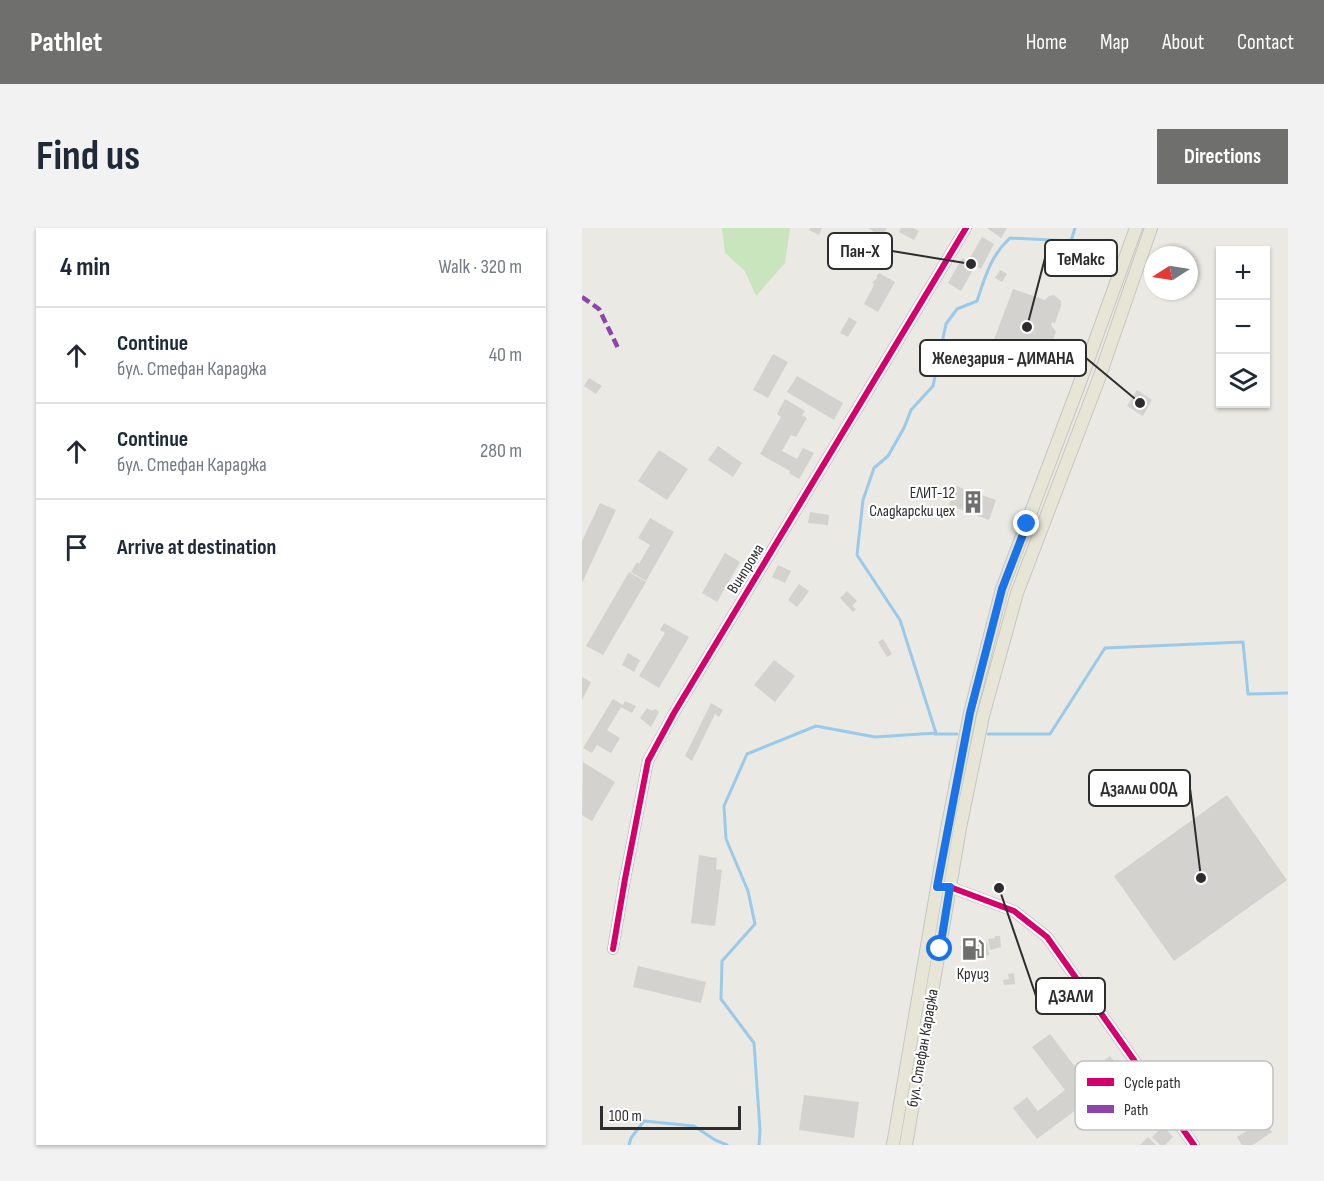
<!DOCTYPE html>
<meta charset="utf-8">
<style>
body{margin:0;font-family:"Sofia Sans Condensed",sans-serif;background:#f2f2f3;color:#1f2937}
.controls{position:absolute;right:18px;top:18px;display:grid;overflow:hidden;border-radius:0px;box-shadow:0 2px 4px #0004}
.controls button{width:54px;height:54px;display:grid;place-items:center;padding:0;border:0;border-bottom:2px solid #e0e1e3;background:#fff;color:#1f2937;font:30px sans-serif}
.compass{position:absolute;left:562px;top:18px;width:54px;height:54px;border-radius:50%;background:#fff;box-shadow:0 2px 4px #0004;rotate:258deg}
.scale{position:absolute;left:18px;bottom:15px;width:141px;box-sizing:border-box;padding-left:6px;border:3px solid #2d2d2d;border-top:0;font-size:16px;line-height:21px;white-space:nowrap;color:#2d2d2d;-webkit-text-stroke:4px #fff;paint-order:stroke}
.stop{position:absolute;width:18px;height:18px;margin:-14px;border:4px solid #1a73e8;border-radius:50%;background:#fff}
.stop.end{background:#1a73e8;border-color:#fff;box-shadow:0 2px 6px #0008}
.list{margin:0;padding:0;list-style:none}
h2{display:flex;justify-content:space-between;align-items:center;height:78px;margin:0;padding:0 24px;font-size:26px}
h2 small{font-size:20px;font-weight:400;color:#747a83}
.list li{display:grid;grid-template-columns:39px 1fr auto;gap:18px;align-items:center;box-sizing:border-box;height:96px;padding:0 24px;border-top:2px solid #e0e1e3}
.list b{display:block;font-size:22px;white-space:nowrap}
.list p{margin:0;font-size:20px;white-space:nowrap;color:#747a83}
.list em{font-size:20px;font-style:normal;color:#747a83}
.icon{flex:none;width:33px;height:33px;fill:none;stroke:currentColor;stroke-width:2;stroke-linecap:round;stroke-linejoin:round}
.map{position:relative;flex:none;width:706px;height:917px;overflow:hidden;border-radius:0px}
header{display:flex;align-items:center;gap:36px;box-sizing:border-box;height:84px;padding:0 30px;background:#6f6f6d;color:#fff}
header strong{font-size:28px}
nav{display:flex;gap:33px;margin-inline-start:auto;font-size:21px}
.intro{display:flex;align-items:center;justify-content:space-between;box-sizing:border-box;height:144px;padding:0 36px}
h1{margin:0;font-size:42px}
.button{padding:15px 27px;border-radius:0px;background:#6f6f6d;color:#fff;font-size:21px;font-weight:700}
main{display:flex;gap:36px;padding:0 36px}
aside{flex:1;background:#fff;border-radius:0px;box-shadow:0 2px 4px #0004}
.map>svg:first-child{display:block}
.green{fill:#c8e5be}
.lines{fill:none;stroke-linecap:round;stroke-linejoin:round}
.stream{stroke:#9acae9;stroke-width:3}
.building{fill:#d3d2ce}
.minor-casing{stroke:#c4c4c4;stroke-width:12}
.major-casing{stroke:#c6c5c3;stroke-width:14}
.minor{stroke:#fcfcfb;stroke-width:10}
.major{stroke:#e7e6d6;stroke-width:12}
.quiet{stroke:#8e44ad;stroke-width:4.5;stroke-dasharray:9 4.5;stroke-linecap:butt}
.cycleway-casing{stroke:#fff;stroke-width:10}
.cycleway{stroke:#d6006c;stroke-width:6}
.route{stroke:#1a73e8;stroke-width:8}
.labels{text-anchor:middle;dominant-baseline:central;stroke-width:4.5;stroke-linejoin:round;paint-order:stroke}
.poi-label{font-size:16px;fill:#2d2d2d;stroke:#fff;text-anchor:end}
.street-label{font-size:16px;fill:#2d2d2d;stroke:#fff}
.key{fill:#fff;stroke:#c0c0c0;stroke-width:1.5}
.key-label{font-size:16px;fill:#2d2d2d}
.leader{fill:none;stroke:#2d2d2d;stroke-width:2}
.callout-dot{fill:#2d2d2d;stroke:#fff;stroke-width:2}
.callout{fill:#fff;stroke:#2d2d2d;stroke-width:2}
.callout-label{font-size:18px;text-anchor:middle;font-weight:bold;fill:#2d2d2d}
</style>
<header>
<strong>Pathlet</strong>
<nav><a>Home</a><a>Map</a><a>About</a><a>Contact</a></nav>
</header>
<div class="intro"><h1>Find us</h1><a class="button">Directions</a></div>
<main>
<aside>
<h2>4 min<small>Walk · 320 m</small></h2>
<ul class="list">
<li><svg class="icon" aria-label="ahead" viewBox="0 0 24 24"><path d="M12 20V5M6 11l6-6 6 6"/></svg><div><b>Continue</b><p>бул. Стефан Караджа</p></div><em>40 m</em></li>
<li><svg class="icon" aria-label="ahead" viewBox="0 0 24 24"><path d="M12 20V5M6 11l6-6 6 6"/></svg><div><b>Continue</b><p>бул. Стефан Караджа</p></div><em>280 m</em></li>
<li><svg class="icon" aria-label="arrive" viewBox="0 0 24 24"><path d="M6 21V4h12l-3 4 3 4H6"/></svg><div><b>Arrive at destination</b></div></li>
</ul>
</aside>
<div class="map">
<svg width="706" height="917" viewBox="0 0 706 917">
<rect width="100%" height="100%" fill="#eae9e4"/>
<polygon class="green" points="140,0 208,0 203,35 174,68 163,43 143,25"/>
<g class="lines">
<g class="stream">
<polyline points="353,506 375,506"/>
<polyline points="406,506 468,506 523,420 661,414 666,466 706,465"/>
<polyline points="47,917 49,910 62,893 112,898 133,912 145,917"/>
<path d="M177,917L178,902L172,815L139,771L140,733L173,696L166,663L144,611L142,578L165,526L234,498L293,509L354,505L318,392L275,327L281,272L292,240L306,228L322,200L329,182L351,158L364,96L375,81L395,73C403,49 409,27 428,10L489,13L493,0"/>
</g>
</g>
<g class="building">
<polygon points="228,0 240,0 237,7 227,2"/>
<polygon points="286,0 305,0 296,16 288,11 292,4"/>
<polygon points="319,0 331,0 337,3 332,12 317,4"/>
<polygon points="405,0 425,0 419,10"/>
<polygon points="400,9 412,16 399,41 393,38 379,63 366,55 380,30 386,33"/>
<polygon points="418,42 425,46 420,54 413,50"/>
<polygon points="297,45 313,54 296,84 282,76 290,61 292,56 290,55 296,49 294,49"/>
<polygon points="431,61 463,72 467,68 472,67 479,73 479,78 473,95 470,94 469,97 474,104 471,112 463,114 462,117 465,118 458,134 410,117"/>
<polygon points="267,89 275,94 266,109 258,105"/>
<polygon points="191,126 206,134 186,170 171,162"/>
<polygon points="215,148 261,175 252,192 205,164"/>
<polygon points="7,150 20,158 14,166 2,158"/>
<polygon points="555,162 570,172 561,188 545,178"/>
<polygon points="203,171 223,183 220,187 225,190 214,209 209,207 200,223 215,231 221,220 232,225 217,251 207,245 208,243 178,226 199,189 195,186"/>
<polygon points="136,218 160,235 151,249 126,232"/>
<polygon points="77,222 106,241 85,272 56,253"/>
<polygon points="374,258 414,272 407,292 367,277"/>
<polygon points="18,275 34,282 0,355 0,313"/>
<polygon points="228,284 247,287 246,297 226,295"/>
<polygon points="68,290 92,304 64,353 49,344 55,334 57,336 68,317 56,310"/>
<polygon points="143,325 158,334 135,374 120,365"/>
<polygon points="196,337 209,343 203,355 190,349"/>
<polygon points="47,344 64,354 21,427 4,418"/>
<polygon points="217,356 227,363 215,379 206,372"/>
<polygon points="265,363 275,373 270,378 274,381 271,384 258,370"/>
<polygon points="82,395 107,409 77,460 57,448 83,405 78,402"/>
<polygon points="301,411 310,426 305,429 296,414"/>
<polygon points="46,425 58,432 52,444 40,437"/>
<polygon points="192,432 213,448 193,474 172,457"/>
<polygon points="0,449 9,454 0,472"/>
<polygon points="31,471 41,477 43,473 54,478 50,485 39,479 25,502 38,510 29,525 15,517 10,525 1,520"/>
<polygon points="129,475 141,482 137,489 133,486 110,533 103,528"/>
<polygon points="65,480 70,483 73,481 77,484 69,499 58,490"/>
<polygon points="1,534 33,554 10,593 0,587"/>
<polygon points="645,567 705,652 592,733 532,648"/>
<polygon points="117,627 135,630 134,641 140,642 133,698 109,695"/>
<polygon points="413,708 418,708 419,719 408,722 406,711 413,710"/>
<polygon points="405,714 407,727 381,732 378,718"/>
<polygon points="56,738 124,754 119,775 51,759"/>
<polygon points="432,745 433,756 422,757 421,752 427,751 426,746"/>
<polygon points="468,806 501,849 528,828 542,846 455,911 431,880 445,869 456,883 483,862 450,819"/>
<polygon points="222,867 277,874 272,910 217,902"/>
<polygon points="682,892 690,904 671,917 660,917 655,909"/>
<polygon points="581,898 591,909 583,917 578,917 570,909"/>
<polygon points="566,909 574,917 558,917"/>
</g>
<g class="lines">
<g class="minor-casing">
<g id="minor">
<polyline points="361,659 368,659 432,683 465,709 612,917"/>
<polyline points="31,721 43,651 66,533 92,485 384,0"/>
</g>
</g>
<g class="major-casing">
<g id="major">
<polyline points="311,917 365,601 388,485 405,419 420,361 497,157 554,0"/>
<polyline points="324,917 378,600 401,488 435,365 516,153 569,0"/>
</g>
</g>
<use href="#minor" class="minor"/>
<use href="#major" class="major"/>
<polyline class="quiet" points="0,69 17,81 37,122"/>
<g class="cycleway-casing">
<g id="cycleway">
<polyline points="355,659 368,659 432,683 465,709 612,917"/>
<polyline points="31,721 43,651 66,533 92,485 384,0"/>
</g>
</g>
<use href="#cycleway" class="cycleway"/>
</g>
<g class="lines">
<polyline class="route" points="358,721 368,659 355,659 388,485 420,361 445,296"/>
</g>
<defs>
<g id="building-bare" transform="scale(1.8)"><path d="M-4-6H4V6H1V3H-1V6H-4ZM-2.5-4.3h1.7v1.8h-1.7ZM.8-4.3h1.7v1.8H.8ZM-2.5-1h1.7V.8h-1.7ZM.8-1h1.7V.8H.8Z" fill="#6f6f6d" stroke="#fff" stroke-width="2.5" paint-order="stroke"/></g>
<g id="fuel-bare" transform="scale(1.8)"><path d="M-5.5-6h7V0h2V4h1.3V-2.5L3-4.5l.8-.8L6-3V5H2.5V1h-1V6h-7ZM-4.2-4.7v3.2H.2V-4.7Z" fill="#6f6f6d" stroke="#fff" stroke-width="2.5" paint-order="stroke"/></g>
</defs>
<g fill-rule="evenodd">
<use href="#building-bare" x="391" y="274"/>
<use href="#fuel-bare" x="391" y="721"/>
</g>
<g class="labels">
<g class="poi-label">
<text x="373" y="265">ЕЛИТ-12<tspan x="373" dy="18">Сладкарски цех</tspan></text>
<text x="391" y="746" text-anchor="middle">Круиз</text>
</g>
<g class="street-label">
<text transform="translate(164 341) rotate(-58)">Винпрома</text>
<text transform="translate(341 820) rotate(-80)">бул. Стефан Караджа</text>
</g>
</g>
<rect x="493" y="833" width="198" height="69" rx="9" class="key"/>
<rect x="505" y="850" width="27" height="8" fill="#d6006c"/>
<rect x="505" y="877" width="27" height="8" fill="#8e44ad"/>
<g class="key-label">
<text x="542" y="860">Cycle path</text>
<text x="542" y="887">Path</text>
</g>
<path class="leader" d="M389 36L310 23M445 99L463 30M558 175L504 130M619 650L608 560M417 660L454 768"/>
<g class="callout-dot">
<circle cx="389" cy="36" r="6"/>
<circle cx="445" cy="99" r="6"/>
<circle cx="558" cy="175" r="6"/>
<circle cx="619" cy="650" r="6"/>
<circle cx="417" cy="660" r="6"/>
</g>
<g class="callout">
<rect x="246" y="5" width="64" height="36" rx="6"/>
<rect x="463" y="12" width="72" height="36" rx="6"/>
<rect x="338" y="112" width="166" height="36" rx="6"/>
<rect x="507" y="542" width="101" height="36" rx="6"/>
<rect x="454" y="750" width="69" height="36" rx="6"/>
</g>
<g class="callout-label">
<text x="278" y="29">Пан-Х</text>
<text x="499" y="37">ТеМакс</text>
<text x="421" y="136">Железария - ДИМАНА</text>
<text x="557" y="566">Дзалли ООД</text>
<text x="489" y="774">ДЗАЛИ</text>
</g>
</svg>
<div class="controls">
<button>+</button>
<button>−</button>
<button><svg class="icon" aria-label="layers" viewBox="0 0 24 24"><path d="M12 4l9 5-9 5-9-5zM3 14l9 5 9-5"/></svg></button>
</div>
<svg class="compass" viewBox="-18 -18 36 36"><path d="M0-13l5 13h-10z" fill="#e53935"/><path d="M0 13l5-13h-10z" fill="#747a83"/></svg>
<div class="scale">100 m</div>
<div class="stop" style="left:358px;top:721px"></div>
<div class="stop end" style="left:445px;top:296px"></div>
</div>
</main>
